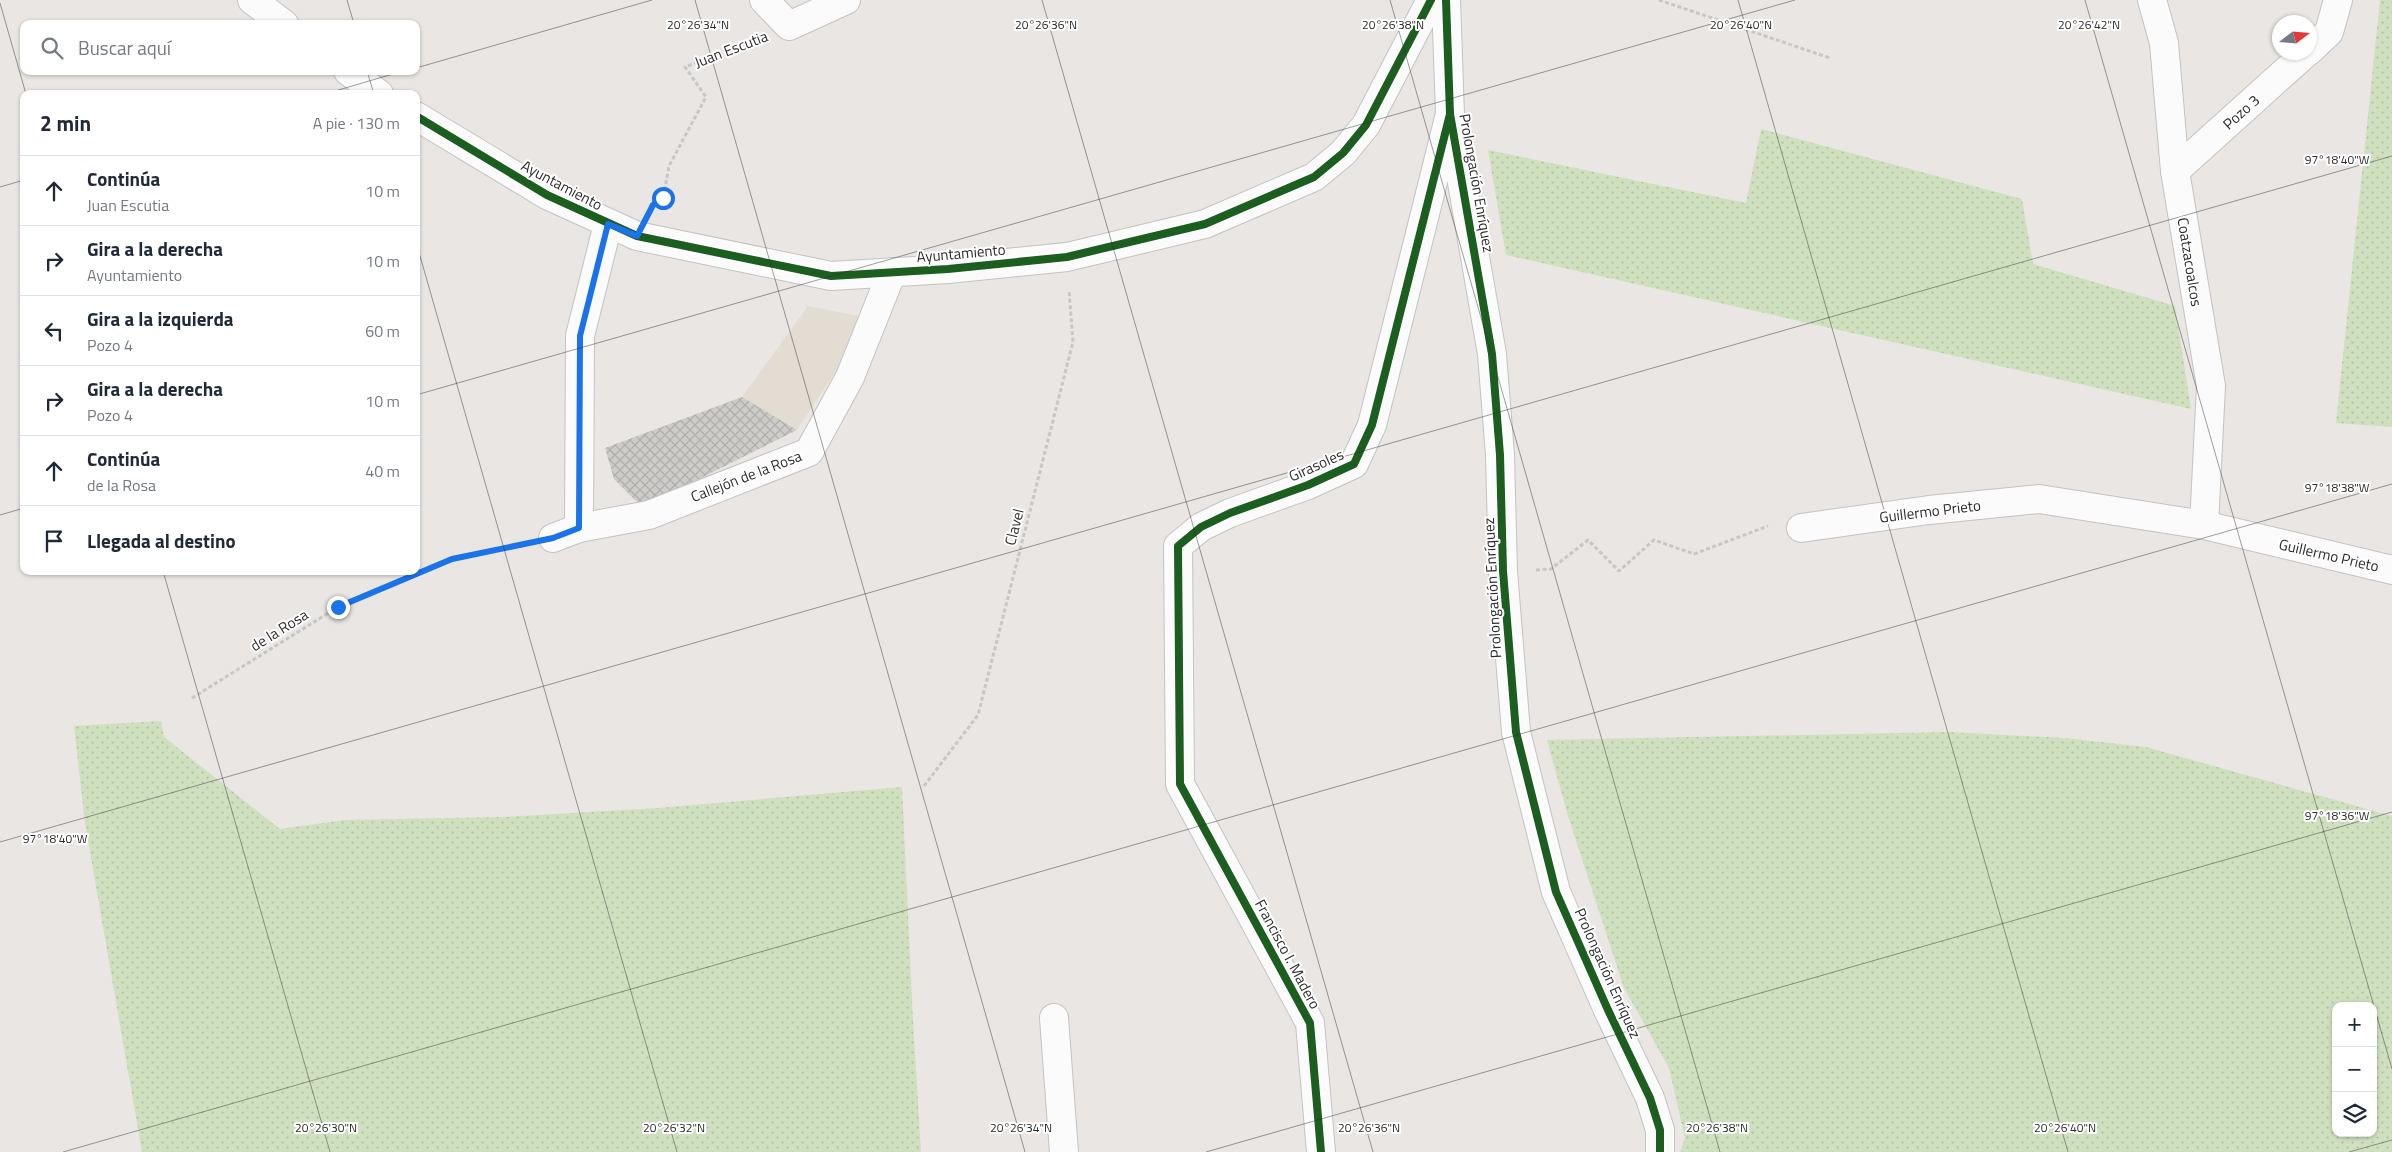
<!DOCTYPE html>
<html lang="es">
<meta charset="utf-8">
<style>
body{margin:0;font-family:"Titillium Web",sans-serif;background:#f6f6f7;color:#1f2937}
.controls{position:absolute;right:15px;bottom:15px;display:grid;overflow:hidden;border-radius:10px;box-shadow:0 1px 4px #0004}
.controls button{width:45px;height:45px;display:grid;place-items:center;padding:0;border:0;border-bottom:1px solid #e0e1e3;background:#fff;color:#1f2937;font:25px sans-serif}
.compass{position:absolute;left:2272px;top:15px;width:45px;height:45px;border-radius:50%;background:#fff;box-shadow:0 1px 4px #0004;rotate:74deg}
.stop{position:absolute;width:15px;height:15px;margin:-11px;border:4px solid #1a73e8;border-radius:50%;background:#fff}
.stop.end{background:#1a73e8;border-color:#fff;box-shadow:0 1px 5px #0008}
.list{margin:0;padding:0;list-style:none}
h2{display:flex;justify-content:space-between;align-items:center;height:65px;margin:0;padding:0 20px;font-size:21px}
h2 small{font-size:16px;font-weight:400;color:#747a83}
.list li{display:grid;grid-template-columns:32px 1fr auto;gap:15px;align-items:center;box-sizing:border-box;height:70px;padding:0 20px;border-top:1px solid #e0e1e3}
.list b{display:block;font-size:19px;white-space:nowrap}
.list p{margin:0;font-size:16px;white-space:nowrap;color:#747a83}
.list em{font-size:16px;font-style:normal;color:#747a83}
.icon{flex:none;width:28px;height:28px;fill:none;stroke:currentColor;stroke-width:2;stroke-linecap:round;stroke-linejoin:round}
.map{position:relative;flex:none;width:2392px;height:1152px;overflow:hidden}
.search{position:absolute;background:#fff;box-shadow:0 1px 4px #0004;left:20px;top:20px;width:400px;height:55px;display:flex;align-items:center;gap:12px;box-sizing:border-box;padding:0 18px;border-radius:10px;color:#747a83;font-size:19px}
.panel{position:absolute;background:#fff;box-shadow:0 1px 4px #0004;left:20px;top:90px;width:400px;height:485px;border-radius:10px}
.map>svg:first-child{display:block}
.education{fill:#e2dcd2}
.grass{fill:url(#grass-dots);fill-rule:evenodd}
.building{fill:url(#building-cross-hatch)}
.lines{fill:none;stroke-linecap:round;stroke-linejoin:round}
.minor-casing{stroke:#c4c3c2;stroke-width:30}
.tertiary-casing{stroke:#c4c3c2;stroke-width:30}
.path{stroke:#c7c7c6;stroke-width:3;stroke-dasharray:4 2.5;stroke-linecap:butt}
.minor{stroke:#fcfbfb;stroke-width:28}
.tertiary{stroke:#fcfbfb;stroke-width:28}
.cycleway-casing{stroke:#fff;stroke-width:11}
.cycleway{stroke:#1b5e20;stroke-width:8}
.route{stroke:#1a73e8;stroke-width:6}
.ticks{fill:none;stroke:#2c2c2c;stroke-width:1;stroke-opacity:0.45}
.labels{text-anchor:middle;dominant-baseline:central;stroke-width:4;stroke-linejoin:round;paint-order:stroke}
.street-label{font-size:15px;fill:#2c2c2c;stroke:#fff}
.ticks-label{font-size:12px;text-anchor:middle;fill:#2c2c2c;stroke:#fff;stroke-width:4;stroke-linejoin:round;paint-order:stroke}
</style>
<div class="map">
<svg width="2392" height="1152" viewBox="0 0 2392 1152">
<defs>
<pattern id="grass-dots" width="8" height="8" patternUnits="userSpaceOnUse" patternTransform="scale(1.25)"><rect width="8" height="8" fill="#cfe0bf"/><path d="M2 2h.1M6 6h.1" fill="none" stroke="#b2c0a4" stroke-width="1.8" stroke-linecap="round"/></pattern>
<pattern id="building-cross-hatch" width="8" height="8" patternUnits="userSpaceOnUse" patternTransform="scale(1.25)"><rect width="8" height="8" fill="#ceccc9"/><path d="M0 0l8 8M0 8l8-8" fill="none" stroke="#b1afad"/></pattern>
</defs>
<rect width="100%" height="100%" fill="#e9e6e3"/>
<polygon class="education" points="808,306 859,316 848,352 797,430 742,397"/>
<g class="grass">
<polygon points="2380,0 2392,0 2392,427 2336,423"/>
<polygon points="1761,129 2022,199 2033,264 2175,306 2191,409 1506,255 1488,150 1746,203"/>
<polygon points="161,721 164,737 280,829 344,820 503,817 658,808 902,787 913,1021 921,1152 142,1152 85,823 74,726"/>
<path d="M1949,732L2065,738L2146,747L2392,816V1152H1680L1685,1138L1669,1068L1624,988L1568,816L1547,740ZM2336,1006H2373V1133H2336Z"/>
</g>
<polygon class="building" points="742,397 797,430 647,505 636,501 614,479 605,448"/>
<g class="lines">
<g class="minor-casing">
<g id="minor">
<polyline points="764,0 789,26 846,0"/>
<polyline points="1446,0 1450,114 1492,354 1500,455 1503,571 1516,732 1556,892 1608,1010 1650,1098 1660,1130 1660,1152"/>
<polyline points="2152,0 2164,43 2175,171 2211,386 2204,525"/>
<polyline points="2310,50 2329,32 2338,0"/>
<polyline points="2175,171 2307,52"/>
<polyline points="579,528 649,515 809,452 850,377 892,272"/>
<polyline points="1801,528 1929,510 2039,499 2204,525 2392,570"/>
<polyline points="553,538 579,528 580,336 608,224"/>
<polyline points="1054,1018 1064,1152"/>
<polyline points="1321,1152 1310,1023 1180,784 1178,546 1201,527 1230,513 1308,485 1354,464 1372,425 1450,114"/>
</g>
</g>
<g class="tertiary-casing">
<g id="tertiary">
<polyline points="252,0 284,24"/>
<polyline points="348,71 379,94"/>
<polyline points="416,116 547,195 637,236 831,276 948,269 1067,257 1205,224 1314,177 1343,153 1366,125 1431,0"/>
</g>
</g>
<g class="path">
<polyline points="1659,0 1830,58"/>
<polyline points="654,205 663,199 669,166 706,97 685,67 756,39"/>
<polyline points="1536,570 1551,569 1588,540 1619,571 1654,540 1694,554 1768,526"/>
<polyline points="192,698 338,607 452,559 520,544"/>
<polyline points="924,786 978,715 1073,342 1069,290"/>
</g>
<use href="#minor" class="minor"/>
<use href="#tertiary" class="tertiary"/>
<g class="cycleway-casing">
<g id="cycleway">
<polyline points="1446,0 1450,114 1492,354 1500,455 1503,571 1516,732 1556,892 1608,1010 1650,1098 1660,1130 1660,1152"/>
<polyline points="416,116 547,195 637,236 831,276 948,269 1067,257 1205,224 1314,177 1343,153 1366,125 1431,0"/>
<polyline points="1321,1152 1310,1023 1180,784 1178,546 1201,527 1230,513 1308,485 1354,464 1372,425 1450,114"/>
</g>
</g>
<use href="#cycleway" class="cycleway"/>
</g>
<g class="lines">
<polyline class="route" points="338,607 452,559 553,538 579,528 580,336 608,224 637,236 653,205 663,198"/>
</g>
<path class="ticks" d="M347,0L354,24M695,0L1025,1152M1042,0L1373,1152M1390,0L1720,1152M1738,0L2068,1152M2085,0L2392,1069M0,3L26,94M416,68L652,0M367,71L374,94M325,94L403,71M0,187L24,180M416,242L677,1152M416,395L1795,0M0,515L24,508M163,571L330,1152M0,842L2392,156M63,1152L2392,484M1206,1152L2392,812M2349,1152L2392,1140"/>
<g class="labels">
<g class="street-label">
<text transform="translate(731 49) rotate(-21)">Juan Escutia</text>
<text transform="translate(2241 112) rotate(-42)">Pozo 3</text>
<text transform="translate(1477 183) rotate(80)">Prolongación Enríquez</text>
<text transform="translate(562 185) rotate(28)">Ayuntamiento</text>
<text transform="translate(961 253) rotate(-5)">Ayuntamiento</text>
<text transform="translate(2190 262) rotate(81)">Coatzacoalcos</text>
<text transform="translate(1316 465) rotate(-24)">Girasoles</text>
<text transform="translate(746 476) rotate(-21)">Callejón de la Rosa</text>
<text transform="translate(1930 511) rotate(-7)">Guillermo Prieto</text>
<text transform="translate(1014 527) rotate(-76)">Clavel</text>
<text transform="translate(2329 555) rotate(13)">Guillermo Prieto</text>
<text transform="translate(1492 588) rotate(-93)">Prolongación Enríquez</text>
<text transform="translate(279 630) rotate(-32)">de la Rosa</text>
<text transform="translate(1288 954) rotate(62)">Francisco I. Madero</text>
<text transform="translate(1608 973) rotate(66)">Prolongación Enríquez</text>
</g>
</g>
<g class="ticks-label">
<text x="698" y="29">20°26'34"N</text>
<text x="1046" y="29">20°26'36"N</text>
<text x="1393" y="29">20°26'38"N</text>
<text x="1741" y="29">20°26'40"N</text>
<text x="2089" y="29">20°26'42"N</text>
<text x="2337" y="164">97°18'40"W</text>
<text x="2337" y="492">97°18'38"W</text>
<text x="2337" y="820">97°18'36"W</text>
<text x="55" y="843">97°18'40"W</text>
<text x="326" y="1132">20°26'30"N</text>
<text x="674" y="1132">20°26'32"N</text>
<text x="1021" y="1132">20°26'34"N</text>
<text x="1369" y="1132">20°26'36"N</text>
<text x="1717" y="1132">20°26'38"N</text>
<text x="2065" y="1132">20°26'40"N</text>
</g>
</svg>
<div class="controls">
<button>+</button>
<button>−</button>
<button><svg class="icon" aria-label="layers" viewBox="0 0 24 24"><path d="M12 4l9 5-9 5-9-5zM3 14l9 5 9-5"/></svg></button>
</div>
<svg class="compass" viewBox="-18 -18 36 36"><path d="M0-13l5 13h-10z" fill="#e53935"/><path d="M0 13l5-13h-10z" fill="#747a83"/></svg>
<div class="stop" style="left:663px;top:198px"></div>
<div class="stop end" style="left:338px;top:607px"></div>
<div class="search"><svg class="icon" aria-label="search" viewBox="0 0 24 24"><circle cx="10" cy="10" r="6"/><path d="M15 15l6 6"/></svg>Buscar aquí</div>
<section class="panel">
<h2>2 min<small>A pie · 130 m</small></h2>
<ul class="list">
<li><svg class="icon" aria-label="ahead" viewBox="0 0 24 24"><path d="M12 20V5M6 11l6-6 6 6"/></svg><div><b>Continúa</b><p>Juan Escutia</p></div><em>10 m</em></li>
<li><svg class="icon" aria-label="right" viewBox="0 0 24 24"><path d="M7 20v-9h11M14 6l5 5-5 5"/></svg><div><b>Gira a la derecha</b><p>Ayuntamiento</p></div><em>10 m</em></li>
<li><svg class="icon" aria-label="left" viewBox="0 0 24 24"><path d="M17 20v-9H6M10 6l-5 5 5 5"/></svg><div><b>Gira a la izquierda</b><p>Pozo 4</p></div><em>60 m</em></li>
<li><svg class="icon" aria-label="right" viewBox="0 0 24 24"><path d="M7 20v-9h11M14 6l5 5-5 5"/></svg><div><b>Gira a la derecha</b><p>Pozo 4</p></div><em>10 m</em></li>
<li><svg class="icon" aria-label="ahead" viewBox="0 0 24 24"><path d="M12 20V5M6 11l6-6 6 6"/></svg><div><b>Continúa</b><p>de la Rosa</p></div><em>40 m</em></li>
<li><svg class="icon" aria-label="arrive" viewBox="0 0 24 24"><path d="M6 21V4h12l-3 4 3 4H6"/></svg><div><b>Llegada al destino</b></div></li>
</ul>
</section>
</div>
